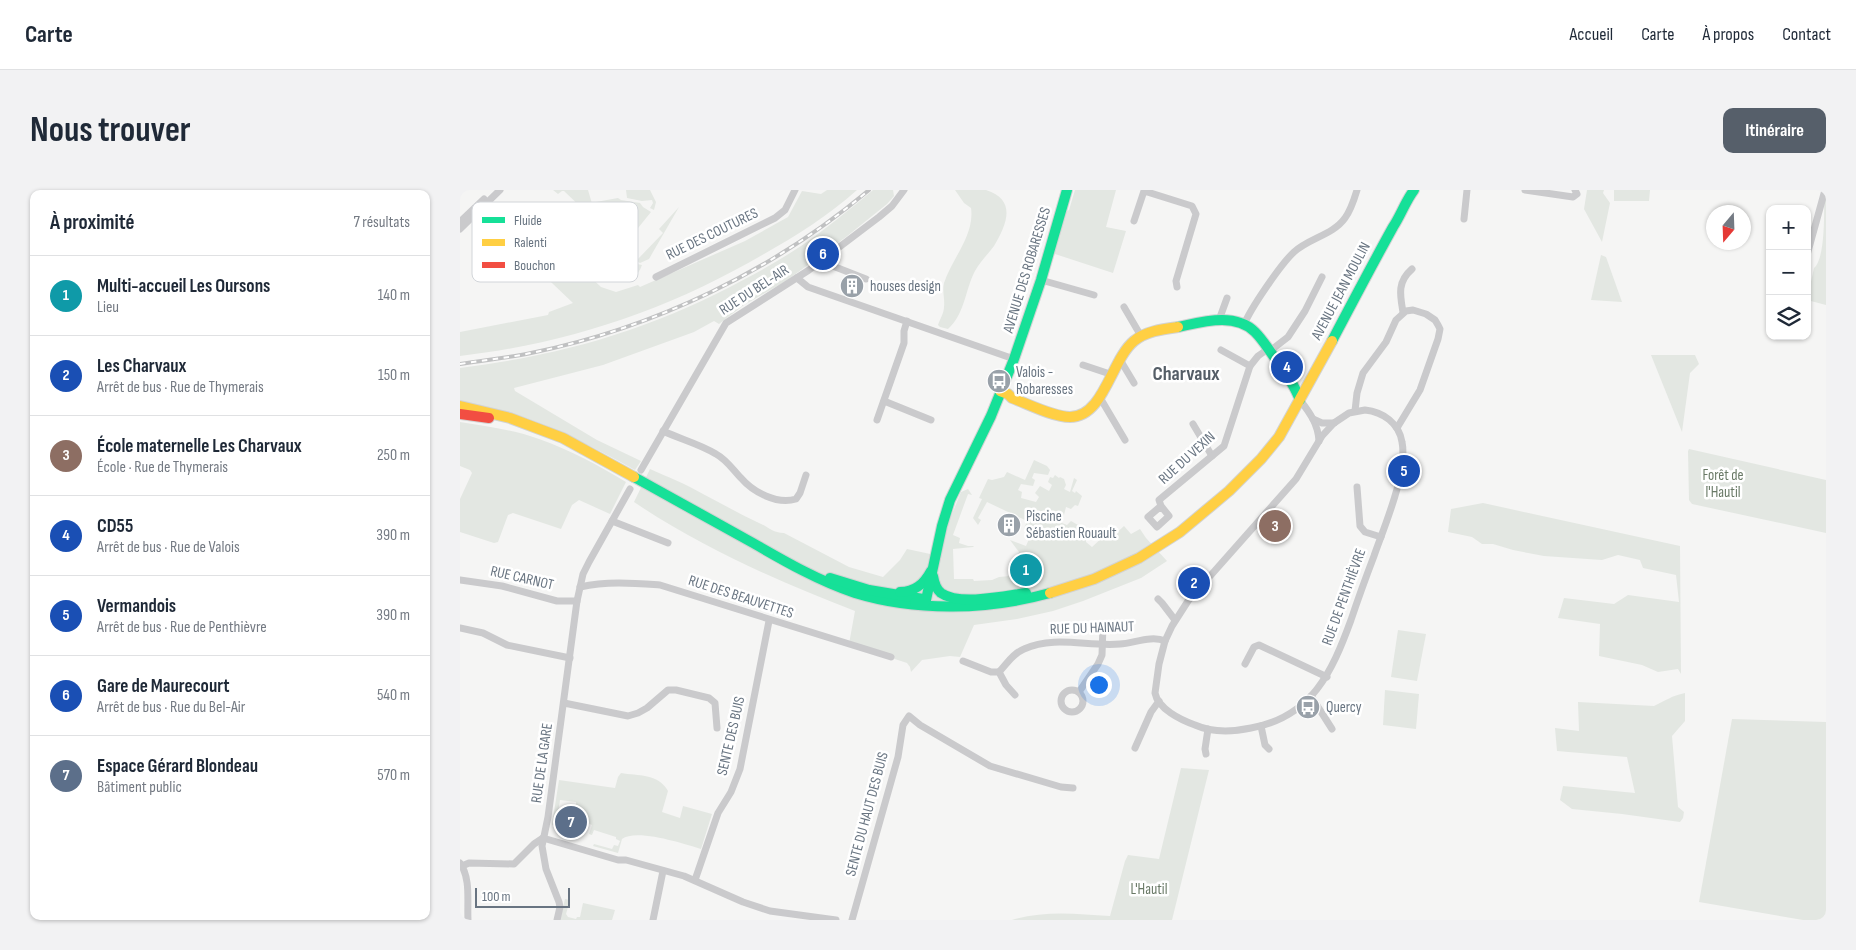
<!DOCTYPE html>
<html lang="fr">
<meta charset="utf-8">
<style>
body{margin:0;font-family:"Sofia Sans Condensed",sans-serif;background:#f2f2f3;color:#1f2937}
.controls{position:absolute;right:15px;top:15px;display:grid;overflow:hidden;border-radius:10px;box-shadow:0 1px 4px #0004}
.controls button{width:45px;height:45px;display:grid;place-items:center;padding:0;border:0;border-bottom:1px solid #e0e1e3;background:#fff;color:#1f2937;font:25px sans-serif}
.compass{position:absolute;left:1246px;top:15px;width:45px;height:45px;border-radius:50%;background:#fff;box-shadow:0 1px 4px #0004;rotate:199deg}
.scale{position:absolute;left:15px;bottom:12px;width:95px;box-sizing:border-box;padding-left:5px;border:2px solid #687481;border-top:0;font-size:14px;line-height:18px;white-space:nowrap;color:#687481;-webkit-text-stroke:4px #fff;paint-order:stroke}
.you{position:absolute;left:638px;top:494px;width:18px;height:18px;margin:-12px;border:4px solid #fff;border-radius:50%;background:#1a73e8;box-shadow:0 0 0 8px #1a73e833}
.badge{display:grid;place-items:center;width:32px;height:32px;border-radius:50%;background:#565f6a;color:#fff;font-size:16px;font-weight:700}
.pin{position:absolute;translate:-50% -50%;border:2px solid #fff;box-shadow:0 1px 5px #0006}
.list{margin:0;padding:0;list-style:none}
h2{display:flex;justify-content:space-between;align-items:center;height:65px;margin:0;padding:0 20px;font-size:21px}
h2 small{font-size:16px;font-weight:400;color:#747a83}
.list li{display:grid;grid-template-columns:32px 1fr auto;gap:15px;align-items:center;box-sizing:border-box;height:80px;padding:0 20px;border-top:1px solid #e0e1e3}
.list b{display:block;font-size:19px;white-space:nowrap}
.list p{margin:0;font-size:16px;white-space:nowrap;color:#747a83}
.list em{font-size:16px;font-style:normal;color:#747a83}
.icon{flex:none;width:28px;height:28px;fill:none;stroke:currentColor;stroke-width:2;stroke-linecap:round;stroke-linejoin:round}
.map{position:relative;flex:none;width:1366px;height:730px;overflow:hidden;border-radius:10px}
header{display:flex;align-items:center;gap:30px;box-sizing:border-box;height:70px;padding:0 25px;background:#fff;border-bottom:1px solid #e0e1e3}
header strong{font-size:24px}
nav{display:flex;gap:28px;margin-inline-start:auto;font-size:18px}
.intro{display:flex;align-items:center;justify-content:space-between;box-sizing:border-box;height:120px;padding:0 30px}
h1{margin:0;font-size:35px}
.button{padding:12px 22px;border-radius:10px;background:#565f6a;color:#fff;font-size:18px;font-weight:700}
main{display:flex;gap:30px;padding:0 30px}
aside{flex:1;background:#fff;border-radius:10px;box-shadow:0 1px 4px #0004}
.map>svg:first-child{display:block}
.green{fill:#e3e7e2}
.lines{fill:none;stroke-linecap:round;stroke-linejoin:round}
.fast-casing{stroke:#d2d3d3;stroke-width:12}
.slow-casing{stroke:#d2d3d3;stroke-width:12}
.jam-casing{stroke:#d2d3d3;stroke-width:12}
.street{stroke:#cacacc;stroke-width:7}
.fast{stroke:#16e098;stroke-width:10}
.slow{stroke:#ffcf43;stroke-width:10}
.jam{stroke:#f24e42;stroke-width:10}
.rail-casing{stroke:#c0c1c2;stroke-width:4}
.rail{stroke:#fff;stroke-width:2;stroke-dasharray:5.5;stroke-linecap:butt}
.labels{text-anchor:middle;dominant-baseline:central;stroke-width:5;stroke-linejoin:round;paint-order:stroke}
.street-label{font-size:15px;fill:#687481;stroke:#fff}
.poi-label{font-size:15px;fill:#687481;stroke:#fff;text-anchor:start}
.park-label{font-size:15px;fill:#697966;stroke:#fff}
.district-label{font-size:20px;font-weight:bold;fill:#555e67;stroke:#fff}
.key{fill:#fff;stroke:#d2d5d9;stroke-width:1}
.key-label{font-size:14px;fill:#687481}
</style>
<header>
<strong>Carte</strong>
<nav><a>Accueil</a><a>Carte</a><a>À propos</a><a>Contact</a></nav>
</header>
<div class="intro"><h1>Nous trouver</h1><a class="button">Itinéraire</a></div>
<main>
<aside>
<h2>À proximité<small>7 résultats</small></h2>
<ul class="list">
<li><span class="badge" style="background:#0f9aa8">1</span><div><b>Multi-accueil Les Oursons</b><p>Lieu</p></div><em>140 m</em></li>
<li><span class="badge" style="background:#1a4fb4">2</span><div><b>Les Charvaux</b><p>Arrêt de bus · Rue de Thymerais</p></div><em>150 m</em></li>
<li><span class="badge" style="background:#8d6e63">3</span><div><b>École maternelle Les Charvaux</b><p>École · Rue de Thymerais</p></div><em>250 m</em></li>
<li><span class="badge" style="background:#1a4fb4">4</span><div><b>CD55</b><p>Arrêt de bus · Rue de Valois</p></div><em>390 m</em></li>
<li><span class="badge" style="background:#1a4fb4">5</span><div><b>Vermandois</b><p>Arrêt de bus · Rue de Penthièvre</p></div><em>390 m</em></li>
<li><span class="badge" style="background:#1a4fb4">6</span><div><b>Gare de Maurecourt</b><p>Arrêt de bus · Rue du Bel-Air</p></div><em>540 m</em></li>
<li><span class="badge" style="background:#5c6f8a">7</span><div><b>Espace Gérard Blondeau</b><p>Bâtiment public</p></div><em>570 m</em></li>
</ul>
</aside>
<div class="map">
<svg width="1366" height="730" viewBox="0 0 1366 730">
<rect width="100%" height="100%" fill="#f5f5f4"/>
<g class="green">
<polygon points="93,0 128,0 133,17 127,23 104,1 102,1 98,4"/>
<polygon points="166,0 190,0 196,12 194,20 190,18 193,13 192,10 182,11 167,8"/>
<path d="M367,0H397C369,25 336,46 304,64C208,120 110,153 0,166V142L88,125L89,122L113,113L52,55L62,44L41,24L49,13L82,44L95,31L102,60L141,97L156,102L178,95L180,97L285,51L319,32L328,27L342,1L361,4Z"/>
<path d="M413,0H433L434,6L427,14L386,47L326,91L284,115L259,134L254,131L234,142L143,175L54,198L55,201L137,250L181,271L175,280C118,249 66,221 0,212V178C104,165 193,139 285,89C304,79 323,68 341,56C366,39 390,19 413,0Z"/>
<path d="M495,0C503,0 520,0 526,0C557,10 547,34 534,56C528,64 520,72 515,81C505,100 505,124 488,139L480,137L478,135C480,129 484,123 484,117C485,109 482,101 484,93C492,69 515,44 511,18L504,13Z"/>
<polygon points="615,0 656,0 646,37 666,41 653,83 595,64 593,58 605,22 609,20"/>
<polygon points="1127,0 1144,0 1143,3 1150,13 1142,52 1124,19"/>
<polygon points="1154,0 1190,0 1189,11 1154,11"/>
<path d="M1364,0H1366V115L1347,110L1354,78C1366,68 1364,18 1364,0Z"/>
<polygon points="158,8 161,10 180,13 183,17 191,22 153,69 128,49 124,52 120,47 112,55 111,54 109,47 117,37 113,32 119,25 113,18 116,16 125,25 120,31 120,33 152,45 155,49 162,48 163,43 162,40 157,38 151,40 165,26 152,13 147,18 136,12"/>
<polygon points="219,17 189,69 180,73 163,62 164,59 170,52 173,53 176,56 170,62 178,69 203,43 199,39"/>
<path d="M160,65L177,74L182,75C177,90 164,93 149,90L156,82L150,76Z"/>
<polygon points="1141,65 1146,67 1162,112 1131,110"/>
<polygon points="1191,165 1235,165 1239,174 1230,183 1222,242"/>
<path d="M0,232C26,236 54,240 79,249C110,260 138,275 166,292L150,324L119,310L112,315L101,339L53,323L48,325L38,352L34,353L0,342V309L12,283L10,280L0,276Z"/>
<polygon points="1229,259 1366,290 1366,343 1232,314 1229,310 1228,261"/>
<path d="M574,270L587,276L590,280L588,285L574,283L572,288L575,290L573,296L561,294L558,300L562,302L561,308L576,312L579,307L575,303L580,296L589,301L592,295L588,292L590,287L593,288L595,285L599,288L600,287L604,289L606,295L604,299L610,302L614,288L617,290L612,301L615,303L616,301L622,306L618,316L615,315L611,319L606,317L602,333L607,335L611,331L618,335L623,342L620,347L623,351L626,349V352L632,357L645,345L650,349L664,336L671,344L680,339L686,348L707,371L681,388L623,411L593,421L557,429L514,435L500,467L490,466L462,470L451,482L450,477L447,473L389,454L395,421C318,391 242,358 174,312L190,279C208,287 226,294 243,304C262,314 280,324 299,333C309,337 312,343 324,343L389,377L423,387L440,370L447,359L475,365L501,302L508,299L512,305L508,304L493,345L500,348L499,353L508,356H514L513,357L493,359L494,389H513L514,391L532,390L539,387L550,386L559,362L550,350L566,356L572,342L564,339L567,331L527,312L518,328L521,330L518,335L513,328L522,309L519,308L528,289L532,290L544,287L547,282L565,290Z"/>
<polygon points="1023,313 1220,356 1221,484 1218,479 1198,482 1182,475 1139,466 1140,434 1098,428 1104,408 1154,414 1168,405 1219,412 1216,385 1183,378 1180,370 1158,365 1142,370 1084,366 1053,360 1033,354 1022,354 1012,347 988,342 991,319"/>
<polygon points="938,440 966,444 957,491 931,487"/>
<polygon points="925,500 959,504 956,539 923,535"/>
<path d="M1225,503V531L1212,546L1218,617L1224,622L1223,628L1220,632L1162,624L1112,619L1100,610L1103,596L1175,603L1167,567L1097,561L1095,538L1119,541L1118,512L1194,516C1207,510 1211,506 1225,503Z"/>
<polygon points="1272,529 1366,532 1366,730 1343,730 1239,712"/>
<path d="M721,578L749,580L712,730H552C585,720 617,724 650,726L665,671L668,665L699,669Z"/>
<path d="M161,583C178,586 198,583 208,601L202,622L220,628L223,616L252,624L241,659C225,654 176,638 162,649L158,663L133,656L134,654L152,659L154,655L158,656L160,651L156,649V647L134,640L132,645L129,644L132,635C124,632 121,625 121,618L116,617V612L100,610L96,636L92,635L99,590L155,598L158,587Z"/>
<polygon points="105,709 110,710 106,724 108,727 116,729 117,727 120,727 123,713 155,720 152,730 100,730"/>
</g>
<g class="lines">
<g class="fast-casing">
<g id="fast">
<path d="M718,137C742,132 775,122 795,142C802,149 807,157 812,164C822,178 834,193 840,210"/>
<path d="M872,151C892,113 912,75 933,37C941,25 945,12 954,0"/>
<path d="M174,287C213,309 253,331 293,353C326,372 359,391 395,403C457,422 528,420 590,403"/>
<path d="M473,386C474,392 476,399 481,403C499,416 545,406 566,403"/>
<polyline points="370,388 409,400 463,409"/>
<path d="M440,402C455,402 464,394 471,381"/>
<polyline points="455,413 464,413 466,410 482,336 490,310 531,226 554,169 581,90 607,0"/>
</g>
</g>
<g class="slow-casing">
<g id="slow">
<path d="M540,201L548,204L552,208C568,214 593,227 610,227C644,227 651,170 674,151C686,141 703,139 718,137"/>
<polyline points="0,216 50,228 103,248 174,287"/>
<polyline points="590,403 634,389 679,368 720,342 769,301 801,269 819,247 872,151"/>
</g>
</g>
<g class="jam-casing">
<polyline id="jam" points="0,224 29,228"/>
</g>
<g class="street">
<polyline points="1065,0 1113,7 1117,4 1115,0"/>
<polyline points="1004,29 1007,0"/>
<polyline points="1,31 24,9"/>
<polyline points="674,31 684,1 732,16 736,24 716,91 717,97"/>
<polyline points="0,39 40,0"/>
<polyline points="1347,65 1365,0"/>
<polyline points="360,71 406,89"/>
<polyline points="196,87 315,28 325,20 335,0"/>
<polyline points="337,88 348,97 554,169"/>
<polyline points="581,90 634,105"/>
<polyline points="664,117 681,146"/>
<path d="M943,122C940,105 937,92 952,79"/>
<polyline points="759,130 767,108"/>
<path d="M784,135C790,119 821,74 834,62C849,48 873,45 885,28C891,20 894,10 897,0"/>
<polyline points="761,160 790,176"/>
<polyline points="810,161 828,147 845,121 862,87"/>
<polyline points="659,168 674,193"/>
<polyline points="623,175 650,184"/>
<polyline points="637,209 642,211 665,250"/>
<path d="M840,210C850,223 858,234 859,251"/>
<polyline points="424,211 471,230"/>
<path d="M905,220C923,222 939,233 942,252C948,282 924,337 914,366C906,387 898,409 891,430C872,482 852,527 791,538C772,542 753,543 735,535C721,530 698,519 695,503L699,474L705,451L712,436L728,411L836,289L862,246L874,233L889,223Z"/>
<polyline points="895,221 897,203 903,183 926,152 936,130 946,121 953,120 966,124 975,130 978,135 980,139 978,149 960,200 937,238"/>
<polyline points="853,229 862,233 874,233"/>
<polyline points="417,230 444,153 444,141 447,131"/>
<polyline points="733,234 752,266"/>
<path d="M203,241C220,249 240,254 256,264C267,270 273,280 281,288C293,302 317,315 336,309L340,303L346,285"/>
<polyline points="181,280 266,133 349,80 419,27 432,16 444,0"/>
<polyline points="897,297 900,336 905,342 921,347"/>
<polyline points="701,316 688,327 697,337 709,326 701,316 699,310 764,256 790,176 798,166 808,159"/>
<polyline points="152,331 208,353"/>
<polyline points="0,390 42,396 97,411 117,411"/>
<path d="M120,397C147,391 172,393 200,395L431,467"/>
<polyline points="698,409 702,413 715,430"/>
<polyline points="0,438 23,443 47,455 110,468"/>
<polyline points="503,471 531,482 539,482 546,495 555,505"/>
<polyline points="785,474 794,457 799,455 867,487"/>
<path d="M539,482C547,474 552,464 564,459C595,445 628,457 660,454C674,453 692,445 705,451"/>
<circle cx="612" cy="511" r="11"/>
<polyline points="619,502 638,474 642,465 643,435"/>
<polyline points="851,506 872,539"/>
<polyline points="104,513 168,526 178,523 187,518 208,500 216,500 249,508 255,513 257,538"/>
<polyline points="801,536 805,555 809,559"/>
<polyline points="675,558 691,522 699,511"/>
<polyline points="746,564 745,559 748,539"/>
<polyline points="83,648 158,670 166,670 224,686 283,712 310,721 376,730"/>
<path d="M0,673C11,688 7,712 8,730"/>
<polyline points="2,676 9,673 54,674 74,654 83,648"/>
<polyline points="235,690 258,623 271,602 280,579 309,431"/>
<polyline points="97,730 100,717 99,712 86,679 82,656 88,627 117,411 123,384 129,372 170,299"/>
<polyline points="193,730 203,681"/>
<polyline points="392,730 438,567 443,535 449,526 460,535 530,576 601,597 613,598"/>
</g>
<use href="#fast" class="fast"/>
<use href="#slow" class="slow"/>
<use href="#jam" class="jam"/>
<g class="rail-casing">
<path id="rail" d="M0,174C24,170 48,168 71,163C194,138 313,81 409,0"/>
</g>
<use href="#rail" class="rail"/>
</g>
<defs>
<g id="building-disc" transform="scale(1.25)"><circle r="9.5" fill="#99a1a9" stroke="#fff"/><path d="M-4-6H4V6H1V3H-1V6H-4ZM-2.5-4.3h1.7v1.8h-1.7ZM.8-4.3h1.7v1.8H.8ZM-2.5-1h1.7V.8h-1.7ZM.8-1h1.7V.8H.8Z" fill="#fff"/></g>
<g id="bus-disc" transform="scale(1.25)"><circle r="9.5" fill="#99a1a9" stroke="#fff"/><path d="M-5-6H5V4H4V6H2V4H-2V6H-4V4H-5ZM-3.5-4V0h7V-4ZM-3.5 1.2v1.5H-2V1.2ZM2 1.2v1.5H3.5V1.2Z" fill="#fff"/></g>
</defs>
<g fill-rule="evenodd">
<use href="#building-disc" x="392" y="96"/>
<use href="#bus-disc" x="539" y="191"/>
<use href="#building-disc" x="549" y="335"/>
<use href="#bus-disc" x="848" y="517"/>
</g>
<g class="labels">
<g class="street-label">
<text transform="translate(252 44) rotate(-26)">RUE DES COUTURES</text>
<text transform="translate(567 80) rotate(-73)">AVENUE DES ROBARESSES</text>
<text transform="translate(294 100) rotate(-33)">RUE DU BEL-AIR</text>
<text transform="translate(881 101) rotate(-62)">AVENUE JEAN MOULIN</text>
<text transform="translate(727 268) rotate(-42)">RUE DU VEXIN</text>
<text transform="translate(62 388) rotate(13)">RUE CARNOT</text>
<text transform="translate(281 407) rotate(18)">RUE DES BEAUVETTES</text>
<text transform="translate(884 407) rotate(-70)">RUE DE PENTHIÈVRE</text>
<text transform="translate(632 438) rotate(-2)">RUE DU HAINAUT</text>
<text transform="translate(271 546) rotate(-77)">SENTE DES BUIS</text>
<text transform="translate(82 573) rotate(-82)">RUE DE LA GARE</text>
<text transform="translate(407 624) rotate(-75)">SENTE DU HAUT DES BUIS</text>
</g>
<g class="poi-label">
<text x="410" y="96">houses design</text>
<text x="556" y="182">Valois -<tspan x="556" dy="17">Robaresses</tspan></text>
<text x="566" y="326">Piscine<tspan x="566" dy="17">Sébastien Rouault</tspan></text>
<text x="866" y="517">Quercy</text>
</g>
<g class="park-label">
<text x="1263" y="285">Forêt de<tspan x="1263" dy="17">l'Hautil</tspan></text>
<text x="689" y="699">L'Hautil</text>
</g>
<g class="district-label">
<text x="726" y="184">Charvaux</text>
</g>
</g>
<rect x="12" y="12" width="166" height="80" rx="8" class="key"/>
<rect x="22" y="27" width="23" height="6" fill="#16e098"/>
<rect x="22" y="49" width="23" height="7" fill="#ffcf43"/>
<rect x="22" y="72" width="23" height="6" fill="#f24e42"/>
<g class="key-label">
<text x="54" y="35">Fluide</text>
<text x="54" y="57">Ralenti</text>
<text x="54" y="80">Bouchon</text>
</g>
</svg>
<div class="controls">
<button>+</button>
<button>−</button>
<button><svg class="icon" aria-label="layers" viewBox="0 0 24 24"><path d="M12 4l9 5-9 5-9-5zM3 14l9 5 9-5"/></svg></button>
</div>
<svg class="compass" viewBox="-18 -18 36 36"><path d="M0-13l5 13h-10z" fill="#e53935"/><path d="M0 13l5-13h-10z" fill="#747a83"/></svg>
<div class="scale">100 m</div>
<div class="you"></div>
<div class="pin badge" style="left:566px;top:380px;background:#0f9aa8">1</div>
<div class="pin badge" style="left:734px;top:393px;background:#1a4fb4">2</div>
<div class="pin badge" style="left:815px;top:336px;background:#8d6e63">3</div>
<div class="pin badge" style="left:827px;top:177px;background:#1a4fb4">4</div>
<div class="pin badge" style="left:944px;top:281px;background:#1a4fb4">5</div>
<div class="pin badge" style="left:363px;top:64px;background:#1a4fb4">6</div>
<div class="pin badge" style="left:111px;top:632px;background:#5c6f8a">7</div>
</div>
</main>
